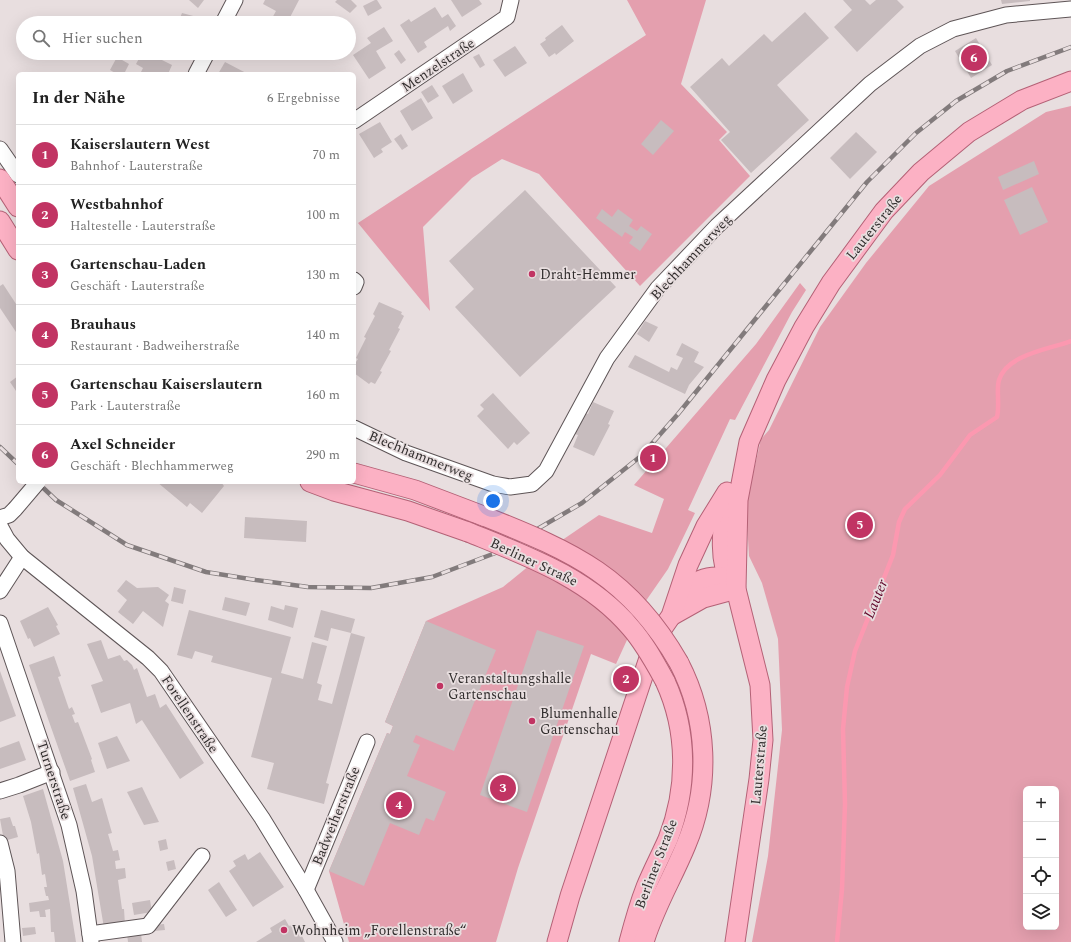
<!DOCTYPE html>
<html lang="de">
<meta charset="utf-8">
<style>
body{margin:0;font-family:Spectral,serif;background:#f6f6f6;color:#222}
.controls{position:absolute;right:12px;bottom:12px;display:grid;overflow:hidden;border-radius:6px;box-shadow:0 4px 16px #0002}
.controls button{width:36px;height:36px;display:grid;place-items:center;padding:0;border:0;border-bottom:1px solid #e0e0e0;background:#fff;color:#222;font:20px sans-serif}
.you{position:absolute;left:493px;top:501px;width:14px;height:14px;margin:-10px;border:3px solid #fff;border-radius:50%;background:#1a73e8;box-shadow:0 0 0 6px #1a73e833}
.badge{display:grid;place-items:center;width:26px;height:26px;border-radius:50%;background:#c13463;color:#fff;font-size:13px;font-weight:700}
.pin{position:absolute;translate:-50% -50%;border:2px solid #fff;box-shadow:0 1px 4px #0006}
.list{margin:0;padding:0;list-style:none}
h2{display:flex;justify-content:space-between;align-items:center;height:52px;margin:0;padding:0 16px;font-size:17px}
h2 small{font-size:13px;font-weight:400;color:#767676}
.list li{display:grid;grid-template-columns:26px 1fr auto;gap:12px;align-items:center;box-sizing:border-box;height:60px;padding:0 16px;border-top:1px solid #e0e0e0}
.list b{display:block;font-size:15px;white-space:nowrap}
.list p{margin:0;font-size:13px;white-space:nowrap;color:#767676}
.list em{font-size:13px;font-style:normal;color:#767676}
.icon{flex:none;width:22px;height:22px;fill:none;stroke:currentColor;stroke-width:2;stroke-linecap:round;stroke-linejoin:round}
.map{position:relative;flex:none;width:1071px;height:942px;overflow:hidden}
.search{position:absolute;background:#fff;box-shadow:0 4px 16px #0002;left:16px;top:16px;width:340px;height:44px;display:flex;align-items:center;gap:10px;box-sizing:border-box;padding:0 14px;border-radius:22px;color:#767676;font-size:15px}
.panel{position:absolute;background:#fff;box-shadow:0 4px 16px #0002;left:16px;top:72px;width:340px;height:412px;border-radius:6px}
.map>svg:first-child{display:block}
.green{fill:#e49fae;fill-rule:evenodd}
.lines{fill:none;stroke-linecap:round;stroke-linejoin:round}
.stream{stroke:#fc98b0;stroke-width:4.5}
.building{fill:#c7bcbe}
.minor-casing{stroke:#5e5557;stroke-width:17}
.major-casing{stroke:#b46176;stroke-width:21}
.minor{stroke:#fff;stroke-width:15}
.major{stroke:#fcb1c4;stroke-width:19}
.rail-casing{stroke:#827b7c;stroke-width:4.5}
.rail{stroke:#e8dedf;stroke-width:3;stroke-dasharray:9;stroke-linecap:butt}
.minor-bridge-casing{stroke:#5e5557;stroke-width:17;stroke-linecap:butt}
.major-bridge-casing{stroke:#b46176;stroke-width:21;stroke-linecap:butt}
.minor-bridge{stroke:#fff;stroke-width:15}
.major-bridge{stroke:#fcb1c4;stroke-width:19}
.poi-dot{fill:#c13463;stroke:#e8dedf;stroke-width:1.5}
.labels{text-anchor:middle;dominant-baseline:central;stroke-width:3.5;stroke-linejoin:round;paint-order:stroke}
.street-label{font-size:14px;fill:#322e2e;stroke:#e8dedf}
.poi-label{font-size:14px;fill:#322e2e;stroke:#e8dedf;text-anchor:start}
.water-label{font-size:15px;font-style:italic;fill:#5f0529;stroke:#e8dedf}
</style>
<div class="map">
<svg width="1071" height="942" viewBox="0 0 1071 942">
<rect width="100%" height="100%" fill="#e8dedf"/>
<g class="green">
<polygon points="627,0 706,0 681,84 727,132 719,140 750,176 640,286 539,174 502,159 472,178 423,227 430,311 358,223 646,35"/>
<path d="M1071,106V942H752L768,856L782,730L778,639L762,583L749,556L746,505L761,439L769,430L820,327L866,263L929,186L1046,112ZM1026,789H1056V927H1026Z"/>
<polygon points="800,283 806,290 792,312 735,420 730,419 688,510 695,513 668,569 643,605 616,664 591,654 518,868 496,942 349,942 329,871 387,733 390,734 393,726 385,722 426,621 503,587 552,547 599,515 652,533 664,499 634,485 756,344"/>
</g>
<g class="lines">
<path class="stream" d="M837,942L842,889L845,804L843,729L847,687L855,651L893,555L899,522L905,509L940,475L970,435L997,417C1000,405 996,389 999,380C1007,354 1050,349 1071,341"/>
</g>
<g class="building">
<polygon points="189,0 204,0 198,8"/>
<polygon points="265,0 299,0 287,23 270,22 276,11 263,4"/>
<polygon points="337,0 351,0 357,6 350,13 335,2"/>
<polygon points="375,0 377,0 382,8 368,16 363,6"/>
<polygon points="451,0 479,0 482,4 462,17"/>
<polygon points="843,0 865,0 870,5 876,0 897,0 904,7 857,52 834,27 852,10"/>
<polygon points="1001,0 1030,0 1030,1 1002,4"/>
<polygon points="435,7 442,18 448,14 456,26 450,31 448,26 424,42 427,47 418,53 400,25 409,19 411,22"/>
<polygon points="805,12 829,38 777,85 809,120 751,173 721,140 730,132 690,87 722,58 729,66 764,34 772,42"/>
<polygon points="182,13 197,17 194,23 189,23 180,18"/>
<polygon points="169,18 178,23 167,23"/>
<polygon points="562,25 574,41 556,55 555,53 549,57 540,44 546,40 545,38"/>
<polygon points="384,27 393,41 376,51 386,68 369,79 353,55 371,43 367,38"/>
<polygon points="976,38 992,65 971,78 955,51"/>
<polygon points="515,46 527,63 505,77 493,60"/>
<polygon points="399,50 406,60 401,64 394,54"/>
<polygon points="142,53 148,53 172,65 168,74 145,74 141,72 143,68 136,64"/>
<polygon points="230,53 247,53 244,60"/>
<polygon points="252,53 263,53 260,60 250,55"/>
<polygon points="479,54 485,65 480,68 473,57"/>
<polygon points="117,57 129,64 124,74 117,74 110,70"/>
<polygon points="225,62 248,74 218,74"/>
<polygon points="463,73 473,91 453,104 442,86"/>
<polygon points="432,85 439,96 428,103 421,92"/>
<polygon points="421,98 433,118 412,131 400,111"/>
<polygon points="661,120 674,131 653,155 641,144"/>
<polygon points="380,122 392,142 381,149 383,152 374,158 359,134"/>
<polygon points="856,132 877,152 850,179 830,158"/>
<polygon points="401,134 408,146 402,150 394,139"/>
<polygon points="1034,161 1039,174 1003,190 998,177"/>
<polygon points="1032,187 1048,222 1020,235 1004,200"/>
<polygon points="525,190 616,287 520,377 455,307 474,289 449,261"/>
<polygon points="602,209 612,217 618,209 633,220 629,226 637,231 641,226 652,234 640,251 629,243 633,237 625,232 622,237 596,218"/>
<polygon points="3,284 18,307 18,335 0,308 0,286"/>
<polygon points="379,302 402,312 401,314 404,316 398,328 400,329 389,350 391,351 380,371 382,372 375,384 371,382 369,384 354,373 354,365 358,359 356,358 366,338 364,337 375,316 373,314"/>
<polygon points="645,321 658,327 649,342 637,334"/>
<polygon points="682,343 699,352 694,362 704,367 689,385 685,394 628,367 635,355 669,372 671,367 677,370 683,358 676,355"/>
<polygon points="18,376 18,394 10,382"/>
<polygon points="493,393 530,433 517,445 514,442 508,449 477,416 484,409 480,405"/>
<polygon points="593,402 614,411 608,424 610,425 594,456 573,447 578,435 575,434 585,413 588,414"/>
<polygon points="157,482 221,482 224,486 202,513 190,503 187,507"/>
<polygon points="245,517 307,521 306,542 244,538"/>
<polygon points="126,580 137,588 158,587 169,595 165,601 169,604 163,627 143,611 133,624 118,612 127,600 117,591"/>
<polygon points="174,587 186,590 183,604 171,601"/>
<polygon points="225,597 250,603 246,616 222,610"/>
<polygon points="285,605 298,608 293,628 268,620 271,606 284,610"/>
<polygon points="48,607 58,625 56,626 60,634 34,647 30,638 28,639 20,621"/>
<polygon points="189,610 291,637 281,673 303,679 312,642 327,646 317,683 322,685 318,700 332,704 351,633 365,637 326,783 329,784 324,804 267,789 274,763 251,757 272,678 211,662 213,656 195,651 192,659 177,655"/>
<polygon points="321,610 355,619 351,633 331,628 328,641 314,637"/>
<polygon points="426,621 496,650 454,751 416,735 413,742 420,745 407,776 446,792 434,821 426,818 419,835 390,823 364,886 329,871 387,733 390,734 393,726 385,722"/>
<polygon points="537,630 584,646 527,812 480,795"/>
<polygon points="101,640 108,659 120,655 124,661 127,660 132,665 134,670 137,668 147,697 155,694 160,708 166,704 204,763 180,779 142,720 136,724 130,703 101,713 91,685 103,681 87,644"/>
<polygon points="54,656 61,676 58,677 69,709 72,707 75,714 72,715 75,723 78,722 92,759 91,760 95,772 70,781 29,665"/>
<polygon points="0,671 16,716 0,722"/>
<polygon points="117,736 130,761 107,769 98,743"/>
<polygon points="19,741 26,760 0,769 0,748"/>
<polygon points="86,784 92,802 102,798 112,833 108,834 113,851 118,850 120,860 115,861 116,869 125,868 126,878 118,880 122,909 124,909 125,925 104,928 92,856 73,788"/>
<polygon points="142,787 159,822 144,825 127,792"/>
<polygon points="43,789 63,861 76,942 55,942 54,932 51,932 50,909 45,910 46,917 40,917 39,911 30,912 29,903 49,900 48,896 46,896 44,887 47,887 45,874 42,875 39,853 37,854 31,822 23,796"/>
<polygon points="10,817 13,826 15,826 18,837 4,841 0,819"/>
<polygon points="166,839 168,849 160,851 158,841"/>
<polygon points="260,852 284,887 253,907 229,871 236,866 233,861 245,854 248,860"/>
<polygon points="174,860 176,869 168,871 166,862"/>
<polygon points="219,882 237,910 226,917 208,890"/>
<polygon points="150,900 152,912 134,915 132,903"/>
<polygon points="285,919 289,926 293,924 300,937 302,936 305,942 256,942 272,932 270,928"/>
<polygon points="164,924 165,930 154,931 153,925"/>
<polygon points="35,927 36,934 23,936 22,928"/>
<polygon points="141,933 142,942 128,942 127,934"/>
</g>
<g class="lines">
<g class="minor-casing">
<g id="minor">
<polyline points="223,23 235,0"/>
<polyline points="196,74 207,53"/>
<polyline points="354,121 507,17 511,0"/>
<polyline points="0,149 18,175"/>
<polyline points="354,280 356,282 354,287"/>
<polyline points="354,428 406,453 493,484 510,487 532,484 546,471 607,358 658,288 717,226 870,84 920,46 953,29 1006,15 1071,9"/>
<polyline points="0,518 9,515 15,509"/>
<polyline points="0,526 7,539 22,557 148,658 161,671 262,818 306,890 335,942"/>
<polyline points="0,591 22,557"/>
<polyline points="0,623 69,825 84,891 91,942"/>
<polyline points="0,791 19,785 52,772"/>
<polyline points="0,843 7,871 13,942"/>
<polyline points="306,890 367,742"/>
<polyline points="90,934 148,926 202,856"/>
</g>
</g>
<g class="major-casing">
<g id="major">
<polyline points="0,179 18,207"/>
<polyline points="0,221 18,250"/>
<polyline points="354,473 415,490 486,517"/>
<polyline points="310,482 334,491 408,511 468,532"/>
<path d="M726,496C724,519 717,559 730,580"/>
<path d="M678,598C693,581 706,574 728,578"/>
<polyline points="671,616 703,598 736,589"/>
<polyline points="557,942 570,896 649,658 662,629 671,616 688,565 706,526 727,492"/>
<path d="M629,942C634,923 639,905 646,887C653,870 661,855 668,839C688,788 688,731 665,681"/>
<path d="M644,942C654,908 673,877 686,845C711,786 708,719 679,663"/>
<polyline points="735,942 759,779 763,740 760,685 736,589 738,500 749,442 776,380 804,327 831,283 884,211 921,172 969,132 1022,100 1071,81"/>
</g>
</g>
<use href="#minor" class="minor"/>
<use href="#major" class="major"/>
<g class="rail-casing">
<g id="rail">
<polyline points="0,447 18,464"/>
<polyline points="37,482 56,500 127,545 206,572 256,580 308,587 371,588 432,577 498,552 582,503 641,456 678,414 867,182 916,133 956,101 1007,71 1071,47"/>
</g>
</g>
<use href="#rail" class="rail"/>
<g class="minor-bridge-casing">
<polyline id="minor-bridge" points="15,509 38,482"/>
</g>
<g class="major-bridge-casing">
<g id="major-bridge">
<path d="M486,517C574,552 630,577 679,663"/>
<path d="M468,532C527,556 589,578 631,628C645,644 655,663 665,681"/>
</g>
</g>
<use href="#minor-bridge" class="minor-bridge"/>
<use href="#major-bridge" class="major-bridge"/>
</g>
<g class="poi-dot">
<circle cx="532" cy="274" r="4"/>
<circle cx="440" cy="686" r="4"/>
<circle cx="532" cy="721" r="4"/>
<circle cx="284" cy="930" r="4"/>
</g>
<g class="labels">
<g class="street-label">
<text transform="translate(438 65) rotate(-34)">Menzelstraße</text>
<text transform="translate(874 227) rotate(-51)">Lauterstraße</text>
<text transform="translate(691 257) rotate(-47)">Blechhammerweg</text>
<text transform="translate(421 456) rotate(22)">Blechhammerweg</text>
<text transform="translate(534 562) rotate(25)">Berliner Straße</text>
<text transform="translate(190 714) rotate(56)">Forellenstraße</text>
<text transform="translate(759 765) rotate(-85)">Lauterstraße</text>
<text transform="translate(54 780) rotate(72)">Turnerstraße</text>
<text transform="translate(336 816) rotate(-68)">Badweiherstraße</text>
<text transform="translate(656 864) rotate(-69)">Berliner Straße</text>
</g>
<g class="poi-label">
<text x="540" y="274">Draht-Hemmer</text>
<text x="448" y="678">Veranstaltungshalle<tspan x="448" dy="16">Gartenschau</tspan></text>
<text x="540" y="713">Blumenhalle<tspan x="540" dy="16">Gartenschau</tspan></text>
<text x="292" y="930">Wohnheim „Forellenstraße“</text>
</g>
<g class="water-label">
<text transform="translate(876 599) rotate(-68)">Lauter</text>
</g>
</g>
</svg>
<div class="controls">
<button>+</button>
<button>−</button>
<button><svg class="icon" aria-label="locate" viewBox="0 0 24 24"><circle cx="12" cy="12" r="6"/><path d="M12 2v4M12 18v4M2 12h4M18 12h4"/></svg></button>
<button><svg class="icon" aria-label="layers" viewBox="0 0 24 24"><path d="M12 4l9 5-9 5-9-5zM3 14l9 5 9-5"/></svg></button>
</div>
<div class="you"></div>
<div class="pin badge" style="left:653px;top:458px">1</div>
<div class="pin badge" style="left:626px;top:679px">2</div>
<div class="pin badge" style="left:503px;top:788px">3</div>
<div class="pin badge" style="left:399px;top:805px">4</div>
<div class="pin badge" style="left:860px;top:525px">5</div>
<div class="pin badge" style="left:974px;top:58px">6</div>
<div class="search"><svg class="icon" aria-label="search" viewBox="0 0 24 24"><circle cx="10" cy="10" r="6"/><path d="M15 15l6 6"/></svg>Hier suchen</div>
<section class="panel">
<h2>In der Nähe<small>6 Ergebnisse</small></h2>
<ul class="list">
<li><span class="badge">1</span><div><b>Kaiserslautern West</b><p>Bahnhof · Lauterstraße</p></div><em>70 m</em></li>
<li><span class="badge">2</span><div><b>Westbahnhof</b><p>Haltestelle · Lauterstraße</p></div><em>100 m</em></li>
<li><span class="badge">3</span><div><b>Gartenschau-Laden</b><p>Geschäft · Lauterstraße</p></div><em>130 m</em></li>
<li><span class="badge">4</span><div><b>Brauhaus</b><p>Restaurant · Badweiherstraße</p></div><em>140 m</em></li>
<li><span class="badge">5</span><div><b>Gartenschau Kaiserslautern</b><p>Park · Lauterstraße</p></div><em>160 m</em></li>
<li><span class="badge">6</span><div><b>Axel Schneider</b><p>Geschäft · Blechhammerweg</p></div><em>290 m</em></li>
</ul>
</section>
</div>
